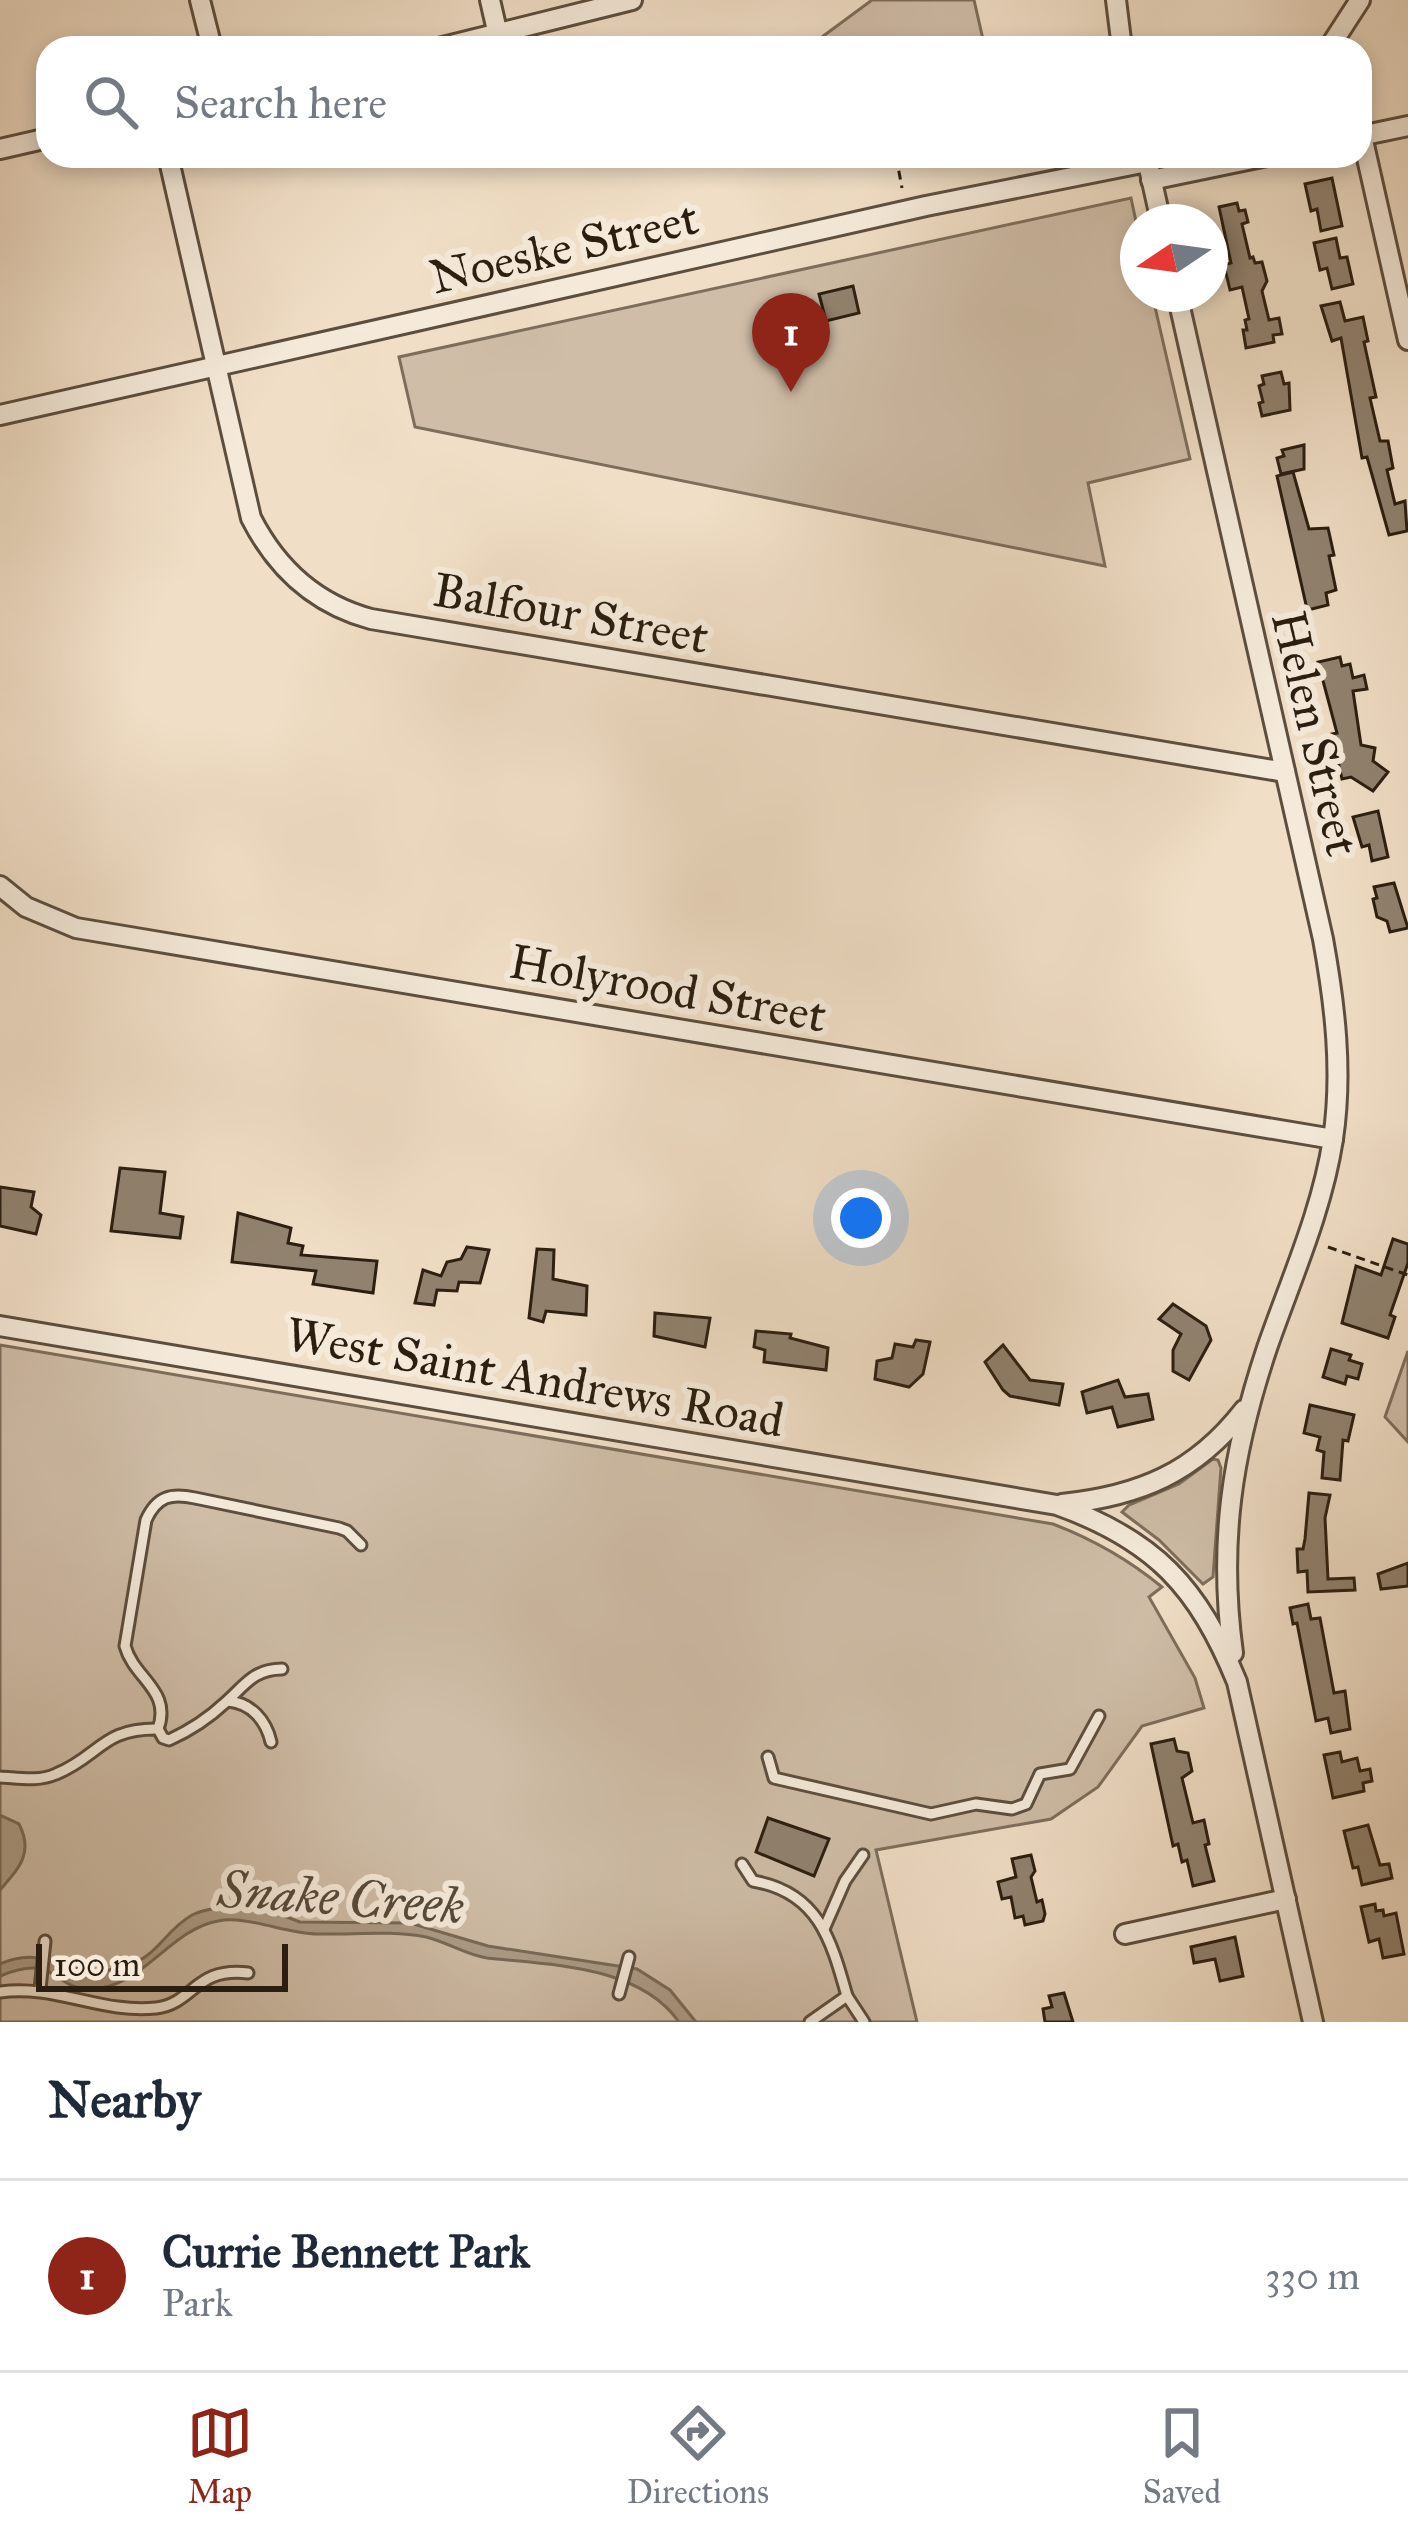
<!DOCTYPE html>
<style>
body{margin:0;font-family:"IM FELL Great Primer",serif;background:#f2f2f3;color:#1f2937}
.compass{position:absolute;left:1120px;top:204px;width:108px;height:108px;border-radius:50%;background:#fff;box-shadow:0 6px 18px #0003;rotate:257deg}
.scale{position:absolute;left:36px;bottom:30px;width:252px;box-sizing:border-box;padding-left:12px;border:6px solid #2b1e10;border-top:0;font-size:33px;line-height:42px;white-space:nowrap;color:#2b1e10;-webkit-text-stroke:9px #f5eada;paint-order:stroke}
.you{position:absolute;left:861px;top:1218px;width:42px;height:42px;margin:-30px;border:9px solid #fff;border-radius:50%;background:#1a73e8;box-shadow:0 0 0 18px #1a73e833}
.badge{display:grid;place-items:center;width:78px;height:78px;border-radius:50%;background:#8f2418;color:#fff;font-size:39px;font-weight:700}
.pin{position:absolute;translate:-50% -99px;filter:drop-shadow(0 3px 6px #0008)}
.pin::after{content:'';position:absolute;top:63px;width:42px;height:36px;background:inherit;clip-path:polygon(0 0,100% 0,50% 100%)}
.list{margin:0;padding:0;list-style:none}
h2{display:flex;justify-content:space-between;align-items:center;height:156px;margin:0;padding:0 48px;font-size:51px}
h2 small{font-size:39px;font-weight:400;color:#747a83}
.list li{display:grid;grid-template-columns:78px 1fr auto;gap:36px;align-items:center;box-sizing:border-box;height:192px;padding:0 48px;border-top:3px solid #e0e1e3}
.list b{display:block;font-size:45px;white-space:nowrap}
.list p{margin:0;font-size:39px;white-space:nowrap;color:#747a83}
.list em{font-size:39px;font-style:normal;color:#747a83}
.icon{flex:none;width:66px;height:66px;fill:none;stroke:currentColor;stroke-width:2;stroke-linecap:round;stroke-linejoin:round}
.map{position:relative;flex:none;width:1408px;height:2022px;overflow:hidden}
.search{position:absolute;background:#fff;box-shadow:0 6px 18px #0003;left:36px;right:36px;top:36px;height:132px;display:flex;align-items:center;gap:30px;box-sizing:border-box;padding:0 42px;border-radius:36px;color:#747a83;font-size:45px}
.sheet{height:348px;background:#fff}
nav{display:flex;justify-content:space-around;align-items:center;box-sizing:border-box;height:168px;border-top:3px solid #e0e1e3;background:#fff;font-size:33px;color:#747a83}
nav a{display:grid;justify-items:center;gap:6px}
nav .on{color:#8f2418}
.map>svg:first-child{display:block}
.green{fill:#cfbda7;stroke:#7d6e5c;stroke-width:3}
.water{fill:#ad9d88;stroke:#796a58;stroke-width:3}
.building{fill:#91826f;stroke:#2b1e10;stroke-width:3}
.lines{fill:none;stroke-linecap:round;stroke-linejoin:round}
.lane-casing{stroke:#5c4e3e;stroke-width:15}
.street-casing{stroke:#5c4e3e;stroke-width:24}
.path{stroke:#2b1e10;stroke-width:3;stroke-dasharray:9 6;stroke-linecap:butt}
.lane{stroke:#f5eada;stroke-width:9}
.street{stroke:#f5eada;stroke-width:18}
.labels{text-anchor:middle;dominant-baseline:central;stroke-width:12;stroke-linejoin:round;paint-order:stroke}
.street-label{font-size:48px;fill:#2b1e10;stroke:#f5eada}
.water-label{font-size:51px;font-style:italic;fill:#584a3a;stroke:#f5eada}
</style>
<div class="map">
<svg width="1408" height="2022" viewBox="0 0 1408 2022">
<rect width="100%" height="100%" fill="#f0dec6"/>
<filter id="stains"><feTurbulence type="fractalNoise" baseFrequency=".00167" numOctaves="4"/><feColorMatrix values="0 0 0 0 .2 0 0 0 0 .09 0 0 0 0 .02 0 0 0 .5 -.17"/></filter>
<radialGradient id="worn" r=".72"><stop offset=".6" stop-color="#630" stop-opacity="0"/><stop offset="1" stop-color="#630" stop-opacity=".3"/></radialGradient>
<g class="green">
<polygon points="872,0 974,0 985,48 807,48"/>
<polygon points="1131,198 1138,231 1138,294 1152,294 1190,459 1088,483 1105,566 415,427 399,357"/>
<path d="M0,1345L1053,1524C1095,1540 1128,1559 1162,1587L1149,1597L1195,1678L1204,1708L1142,1726L1098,1787L1051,1819L876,1850L917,2022H0Z"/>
<polygon points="1408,1351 1408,1442 1385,1417"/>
<polygon points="1213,1459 1218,1460 1221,1468 1213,1577 1203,1584 1159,1540 1122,1512 1129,1505 1179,1484"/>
</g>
<g class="water">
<path d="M0,1815L19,1824C34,1853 19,1868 0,1890Z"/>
<path d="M246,1902L300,1922L410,1923L488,1946L637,1969L670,1990L696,2022H679C639,1965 550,1965 487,1958C466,1955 447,1942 426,1937C390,1930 353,1935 317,1934C287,1934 246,1915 218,1921C173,1929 147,1980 101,1988C50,1996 63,1950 0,1976V1964C45,1944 66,1976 108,1970C159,1963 158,1935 192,1915C208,1906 229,1909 246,1902Z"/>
</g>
<g class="building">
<polygon points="1332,178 1342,226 1321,231 1317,209 1311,211 1305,184"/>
<polygon points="1237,203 1239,211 1245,210 1248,222 1242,224 1250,258 1253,257 1255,263 1262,262 1267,281 1262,291 1269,320 1279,318 1282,334 1273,335 1274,342 1246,348 1243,330 1247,330 1245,320 1249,319 1242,287 1230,290 1224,265 1231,263 1219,207"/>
<polygon points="1336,238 1340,258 1347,257 1353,284 1332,289 1327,268 1320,270 1314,243"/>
<polygon points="853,286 859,313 826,321 819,294"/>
<polygon points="1340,302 1345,321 1363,317 1368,341 1364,342 1376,397 1370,398 1380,441 1388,441 1393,468 1387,470 1395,504 1405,501 1407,531 1389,535 1367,457 1362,458 1341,338 1332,341 1321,306"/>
<polygon points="1281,372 1284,384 1289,383 1290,410 1262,416 1259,403 1263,402 1259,386 1264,384 1262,376"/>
<polygon points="1304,445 1304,469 1281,474 1277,458 1284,456 1282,450"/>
<polygon points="1293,472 1309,529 1328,528 1334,555 1329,556 1336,590 1326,593 1328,605 1312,609 1307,609 1277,476"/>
<polygon points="1340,657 1342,666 1350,664 1353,678 1364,675 1367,689 1353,691 1361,745 1375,748 1373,761 1388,772 1373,791 1351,777 1342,779 1332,734 1337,733 1318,662"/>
<polygon points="1378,811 1388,857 1372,861 1369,845 1362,847 1353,817"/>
<polygon points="1394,883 1408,928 1390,932 1387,921 1377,917 1373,899 1377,898 1374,887"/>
<polygon points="120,1168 165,1172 160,1213 183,1217 180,1238 111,1231"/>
<polygon points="0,1187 34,1192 31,1207 41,1215 36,1234 0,1226"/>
<polygon points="238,1213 291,1228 288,1243 303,1246 301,1255 377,1261 373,1293 313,1284 316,1271 232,1262"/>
<polygon points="1393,1239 1408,1244 1408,1263 1390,1315 1395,1317 1388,1338 1342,1323 1356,1266 1381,1275"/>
<polygon points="467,1247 489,1250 480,1283 459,1282 457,1291 437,1290 434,1305 415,1303 423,1270 441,1276 447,1262 461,1259"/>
<polygon points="537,1249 554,1250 553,1279 587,1286 586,1315 546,1311 543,1322 529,1318"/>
<polygon points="1173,1304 1206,1326 1211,1340 1189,1380 1173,1371 1173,1350 1181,1334 1159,1319"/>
<polygon points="655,1313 710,1318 705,1347 654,1336"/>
<polygon points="756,1331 791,1334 790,1338 828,1348 826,1370 764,1362 765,1350 754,1347"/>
<polygon points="916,1340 930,1342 923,1374 909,1387 875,1379 877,1361 892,1358 895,1344 913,1347"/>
<polygon points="1003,1345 1030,1380 1063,1384 1059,1405 1010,1396 1003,1390 985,1362"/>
<polygon points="1331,1349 1351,1355 1349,1360 1362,1364 1358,1379 1347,1376 1345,1384 1323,1377"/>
<polygon points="1118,1380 1125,1397 1148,1394 1153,1419 1118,1427 1112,1407 1087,1413 1082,1392"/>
<polygon points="1310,1405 1354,1415 1348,1441 1343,1440 1340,1480 1322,1478 1324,1452 1317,1450 1320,1437 1304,1433"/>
<polygon points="1309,1493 1330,1495 1325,1518 1328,1579 1354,1578 1355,1590 1308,1592 1307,1571 1298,1572 1297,1549 1303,1549 1305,1539"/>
<polygon points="1408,1563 1408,1586 1381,1589 1378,1574"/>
<polygon points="1308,1604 1311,1619 1320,1618 1334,1693 1345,1691 1350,1729 1331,1733 1328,1718 1316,1721 1297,1623 1293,1624 1290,1608"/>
<polygon points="1174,1739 1177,1751 1188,1753 1192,1771 1182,1778 1193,1823 1204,1820 1209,1844 1205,1845 1214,1881 1193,1886 1187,1860 1182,1862 1178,1844 1173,1846 1151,1744"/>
<polygon points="1340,1752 1342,1762 1357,1758 1360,1771 1370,1769 1372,1781 1363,1783 1364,1791 1333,1798 1324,1755"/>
<polygon points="768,1818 829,1839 814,1876 756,1852"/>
<polygon points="1368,1825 1380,1865 1389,1864 1392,1878 1362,1885 1358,1867 1353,1868 1344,1831"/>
<polygon points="1031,1855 1035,1871 1031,1877 1037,1902 1042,1900 1045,1914 1043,1921 1025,1925 1023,1916 1015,1918 1011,1897 1002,1899 998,1882 1016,1877 1012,1859"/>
<polygon points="1375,1904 1376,1911 1383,1910 1384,1916 1396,1913 1404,1954 1383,1958 1379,1939 1369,1942 1361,1907"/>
<polygon points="1235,1937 1243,1976 1220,1981 1215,1959 1194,1963 1191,1947"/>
<polygon points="1064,1993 1073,2022 1045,2022 1043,2009 1052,2007 1049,1996"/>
</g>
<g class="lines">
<g class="lane-casing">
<g id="lane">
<path d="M228,1701C251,1703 266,1720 271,1742"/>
<path d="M158,1729C172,1690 134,1679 125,1646L146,1520C157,1496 171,1493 195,1498L339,1528L347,1531L361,1545"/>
<polyline points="768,1757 774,1778 931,1814 976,1804 1012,1809 1026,1804 1040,1774 1070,1769 1099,1716"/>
<path d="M0,1777C19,1778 38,1782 56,1774C100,1756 102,1728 158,1729L163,1738L169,1740C189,1731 210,1717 226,1702C245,1685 254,1669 282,1669"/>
<path d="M742,1864L753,1881C818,1892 831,1939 847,1996L810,2022"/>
<polyline points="824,1929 845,1881 863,1855"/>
<polyline points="40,1989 45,1941"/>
<path d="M0,1992C54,1984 102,2014 156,2008C195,2003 194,1967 248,1973"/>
<polyline points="619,1994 629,1957"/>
<polyline points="847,1996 864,2022"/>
</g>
</g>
<g class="street-casing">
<g id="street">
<polyline points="200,0 212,48"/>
<polyline points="490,0 498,35"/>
<polyline points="1116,0 1122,48"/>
<polyline points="439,48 632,0"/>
<polyline points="1329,48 1360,0"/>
<polyline points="1360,136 1408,126"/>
<polyline points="1362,136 1408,340"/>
<polyline points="0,149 48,138"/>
<path d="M168,156L251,518C277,569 315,604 371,619L1285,772"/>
<polyline points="1149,168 1161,222"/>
<polyline points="1151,180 1267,156"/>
<path d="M1177,294L1323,939C1335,1005 1343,1072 1333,1139C1322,1211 1291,1279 1267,1348C1232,1453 1218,1543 1233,1653"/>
<polyline points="0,415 926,206 1147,162"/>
<polyline points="0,886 26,907 76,928 1333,1139"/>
<path d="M0,1326L1057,1505C1155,1540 1198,1587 1237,1682L1313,2022"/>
<path d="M1062,1504C1139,1496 1195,1473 1244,1410"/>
<polyline points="1125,1934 1286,1899"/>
</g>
</g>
<g class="path">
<polyline points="896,156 902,188"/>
<polyline points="1328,1247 1408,1275"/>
</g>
<use href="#lane" class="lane"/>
<use href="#street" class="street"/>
</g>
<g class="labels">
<g class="street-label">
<text transform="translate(564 247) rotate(-13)">Noeske Street</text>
<text transform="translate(571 613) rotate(10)">Balfour Street</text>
<text transform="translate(1316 733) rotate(77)">Helen Street</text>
<text transform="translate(668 988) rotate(10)">Holyrood Street</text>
<text transform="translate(535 1377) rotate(10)">West Saint Andrews Road</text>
</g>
<g class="water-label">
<text transform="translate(341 1898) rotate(4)">Snake Creek</text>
</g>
</g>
<rect width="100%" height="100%" filter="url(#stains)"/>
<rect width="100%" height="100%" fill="url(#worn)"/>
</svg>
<svg class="compass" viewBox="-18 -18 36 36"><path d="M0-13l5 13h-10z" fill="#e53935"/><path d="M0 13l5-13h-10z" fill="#747a83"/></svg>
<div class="scale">100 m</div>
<div class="you"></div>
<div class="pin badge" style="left:791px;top:392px">1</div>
<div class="search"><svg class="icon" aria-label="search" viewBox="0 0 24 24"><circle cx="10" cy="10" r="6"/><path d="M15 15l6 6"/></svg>Search here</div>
</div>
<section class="sheet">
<h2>Nearby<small></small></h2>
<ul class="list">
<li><span class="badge">1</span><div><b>Currie Bennett Park</b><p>Park</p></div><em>330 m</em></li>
</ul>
</section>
<nav>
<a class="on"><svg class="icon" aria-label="map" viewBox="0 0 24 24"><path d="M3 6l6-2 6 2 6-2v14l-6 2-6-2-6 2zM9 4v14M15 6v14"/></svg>Map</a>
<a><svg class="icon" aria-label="directions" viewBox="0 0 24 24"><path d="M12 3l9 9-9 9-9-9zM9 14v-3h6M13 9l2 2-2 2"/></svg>Directions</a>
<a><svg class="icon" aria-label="saved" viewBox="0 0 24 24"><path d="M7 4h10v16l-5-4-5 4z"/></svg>Saved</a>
</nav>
